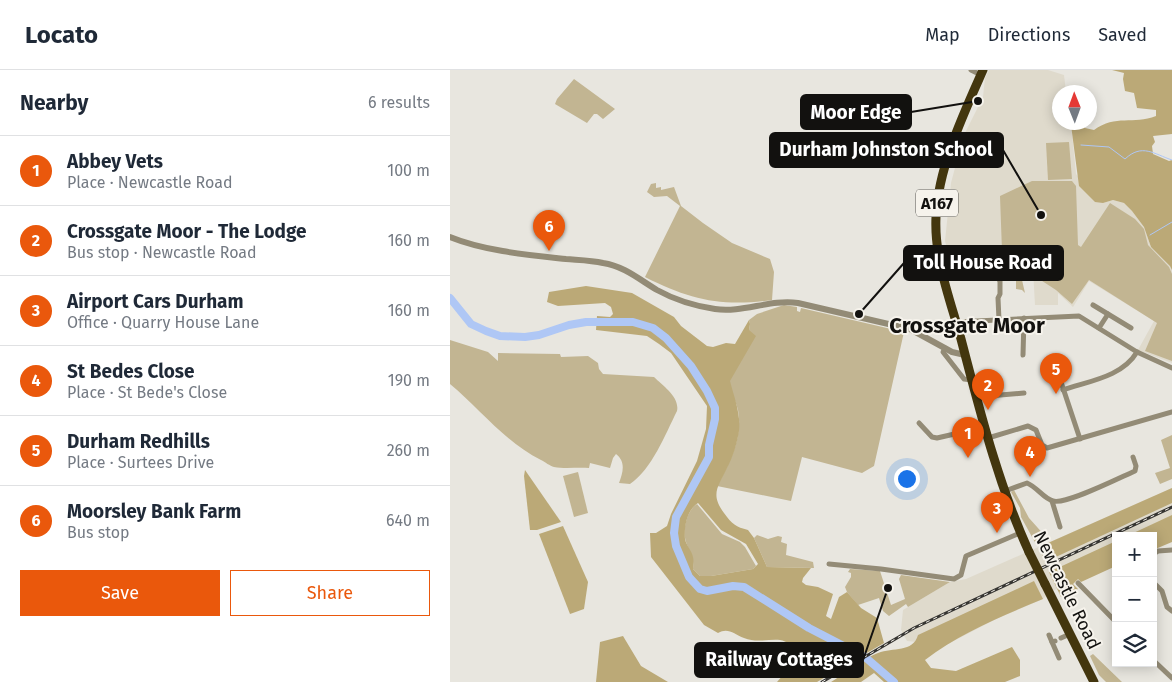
<!DOCTYPE html>
<meta charset="utf-8">
<style>
body{margin:0;font-family:"Fira Sans",sans-serif;background:#f6f6f7;color:#1f2937}
.controls{position:absolute;right:15px;bottom:15px;display:grid;overflow:hidden;border-radius:0px;box-shadow:0 2px 12px #0003}
.controls button{width:45px;height:45px;display:grid;place-items:center;padding:0;border:0;border-bottom:1px solid #e0e1e3;background:#fff;color:#1f2937;font:25px sans-serif}
.compass{position:absolute;left:602px;top:15px;width:45px;height:45px;border-radius:50%;background:#fff;box-shadow:0 2px 12px #0003;rotate:359deg}
.you{position:absolute;left:456px;top:408px;width:18px;height:18px;margin:-12px;border:4px solid #fff;border-radius:50%;background:#1a73e8;box-shadow:0 0 0 8px #1a73e833}
.badge{display:grid;place-items:center;width:32px;height:32px;border-radius:50%;background:#ea580c;color:#fff;font-size:16px;font-weight:700}
.pin{position:absolute;translate:-50% -41px;filter:drop-shadow(0 1px 2px #0008)}
.pin::after{content:'';position:absolute;top:26px;width:18px;height:15px;background:inherit;clip-path:polygon(0 0,100% 0,50% 100%)}
.list{margin:0;padding:0;list-style:none}
h2{display:flex;justify-content:space-between;align-items:center;height:65px;margin:0;padding:0 20px;font-size:21px}
h2 small{font-size:16px;font-weight:400;color:#747a83}
.list li{display:grid;grid-template-columns:32px 1fr auto;gap:15px;align-items:center;box-sizing:border-box;height:70px;padding:0 20px;border-top:1px solid #e0e1e3}
.list b{display:block;font-size:19px;white-space:nowrap}
.list p{margin:0;font-size:16px;white-space:nowrap;color:#747a83}
.list em{font-size:16px;font-style:normal;color:#747a83}
.actions{display:flex;gap:10px;padding:15px 20px}
.actions a{flex:1;padding:11px 0;border:1px solid #ea580c;border-radius:0px;text-align:center;font-size:18px;color:#ea580c}
.actions .main{background:#ea580c;color:#fff}
.icon{flex:none;width:28px;height:28px;fill:none;stroke:currentColor;stroke-width:2;stroke-linecap:round;stroke-linejoin:round}
.map{position:relative;flex:none;width:722px;height:612px;overflow:hidden}
header{display:flex;align-items:center;gap:30px;box-sizing:border-box;height:70px;padding:0 25px;background:#fff;border-bottom:1px solid #e0e1e3}
header strong{font-size:24px}
nav{display:flex;gap:28px;margin-inline-start:auto;font-size:18px}
main{display:flex}
aside{flex:1;background:#fff}
.map>svg:first-child{display:block}
.built{fill:#dfdacc}
.green{fill:#c2b592}
.forest{fill:#bba977;fill-rule:evenodd}
.lines{fill:none;stroke-linecap:round;stroke-linejoin:round}
.stream{stroke:#afc7f5;stroke-width:1}
.river{stroke:#afc7f5;stroke-width:8}
.minor{stroke:#938b76;stroke-width:5}
.tertiary{stroke:#938b76;stroke-width:6}
.trunk{stroke:#43360e;stroke-width:9}
.rail-casing{stroke:#363532;stroke-width:3}
.rail{stroke:#f6f3ec;stroke-width:1;stroke-dasharray:4;stroke-linecap:butt}
.trunk-bridge{stroke:#43360e;stroke-width:9}
.labels{text-anchor:middle;dominant-baseline:central;stroke-width:4;stroke-linejoin:round;paint-order:stroke}
.shield{fill:#f6f3ec;stroke:#565551;stroke-width:1}
.shield-label{font-size:16px;font-weight:bold;fill:#12110f}
.street-label{font-size:18px;fill:#12110f;stroke:#f6f3ec}
.district-label{font-size:22px;font-weight:bold;fill:#12110f;stroke:#f6f3ec}
.leader{fill:none;stroke:#12110f;stroke-width:2}
.callout-dot{fill:#12110f;stroke:#f6f3ec;stroke-width:2}
.callout{fill:#12110f;stroke:#12110f;stroke-width:2}
.callout-label{font-size:19px;text-anchor:middle;font-weight:bold;fill:#fff}
</style>
<header>
<strong>Locato</strong>
<nav><a>Map</a><a>Directions</a><a>Saved</a></nav>
</header>
<main>
<aside>
<h2>Nearby<small>6 results</small></h2>
<ul class="list">
<li><span class="badge">1</span><div><b>Abbey Vets</b><p>Place · Newcastle Road</p></div><em>100 m</em></li>
<li><span class="badge">2</span><div><b>Crossgate Moor - The Lodge</b><p>Bus stop · Newcastle Road</p></div><em>160 m</em></li>
<li><span class="badge">3</span><div><b>Airport Cars Durham</b><p>Office · Quarry House Lane</p></div><em>160 m</em></li>
<li><span class="badge">4</span><div><b>St Bedes Close</b><p>Place · St Bede's Close</p></div><em>190 m</em></li>
<li><span class="badge">5</span><div><b>Durham Redhills</b><p>Place · Surtees Drive</p></div><em>260 m</em></li>
<li><span class="badge">6</span><div><b>Moorsley Bank Farm</b><p>Bus stop</p></div><em>640 m</em></li>
</ul>
<div class="actions"><a class="main">Save</a><a>Share</a></div>
</aside>
<div class="map">
<svg width="722" height="612" viewBox="0 0 722 612">
<rect width="100%" height="100%" fill="#e8e6df"/>
<g class="built">
<polygon points="539,0 598,0 614,5 616,22 610,22 610,52 621,53 626,104 653,133 663,130 674,133 682,141 694,157 701,177 721,196 722,200 722,293 688,280 704,251 639,211 623,237 608,223 608,235 585,235 582,182 499,185 495,171 501,113 513,67 533,27 535,8"/>
<polygon points="722,418 722,468 703,466 666,466 666,493 600,522 593,529 546,549 496,575 457,571 451,560 453,540 500,512 516,509"/>
</g>
<g class="green">
<polygon points="124,9 165,39 153,49 147,44 144,44 137,53 105,34 107,29"/>
<polygon points="619,72 622,109 598,110 596,73"/>
<polygon points="582,111 622,111 626,116 628,175 631,177 660,133 685,149 694,159 698,175 719,197 722,204 722,291 695,281 707,253 639,210 622,234 606,220 586,207 583,180 552,181 550,126"/>
<path d="M206,113V118L211,117V120L224,117L231,136L253,153L282,173L320,189L324,202L322,230C272,237 240,230 195,207L230,136L217,126L204,127L197,122L201,114Z"/>
<polygon points="582,183 584,209 572,210 575,223 572,220 566,219 566,211 568,210 565,210 564,200 560,200 559,193 562,192 562,189 566,189 565,184"/>
<path d="M334,235L347,237V241L350,242L351,238L454,262L424,396L412,403L352,387L341,431L267,416C280,393 293,367 288,340C286,331 279,319 280,310C281,299 295,271 299,260L300,254L299,250L307,244Z"/>
<path d="M0,270L38,282L48,291V283L110,284L111,287L138,286L148,293L149,299L153,304L204,307C213,316 230,327 227,341C215,365 202,399 180,414L169,413C173,402 176,392 166,384L163,388L160,398L140,393L139,398C128,397 115,399 104,397C100,396 95,392 91,390C55,372 30,339 0,314Z"/>
<polygon points="722,365 722,409 710,414 705,403 720,398 711,370"/>
<polygon points="128,402 138,443 124,447 113,406"/>
<polygon points="564,420 579,448 596,467 592,470 594,473 587,476 571,447 570,438 561,422"/>
<path d="M247,434L272,464L290,472L295,477L306,496L303,499L261,506H250L243,499C244,484 240,484 236,472C232,460 237,440 247,434Z"/>
<polygon points="307,465 318,469 328,466 332,467 331,472 337,474 336,485 363,492 364,498 317,497 304,468"/>
<polygon points="400,499 430,501 441,535 455,529 449,509 451,505 500,512 458,537 456,534 439,546 433,541 429,528 408,535 397,522 395,517 401,507 401,503 398,502"/>
<polygon points="643,584 672,612 656,612 649,605 640,586"/>
</g>
<g class="forest">
<path d="M662,0H722V64L703,66L705,72L702,76L703,84L719,91L722,90V200L720,196L701,177L694,157L682,141L674,133L663,130L653,133L645,132L629,116L621,55L625,53H629L635,58L644,60C666,44 683,55 706,46V40L687,38L684,23L675,21L673,9L674,3Z"/>
<path d="M136,216L182,223L224,247L231,256L257,276L263,277L276,273L285,274L299,250L300,254L299,260L306,266L280,311C284,327 291,344 289,361C287,373 283,387 277,398C268,417 260,424 274,443C282,454 286,457 298,460L304,468L317,497L361,498L353,508L352,512L356,515L368,517L383,524L376,546L381,549L389,527L397,522L411,538L427,548L434,573L367,612H327L347,589V581C342,576 337,571 330,570C318,569 306,573 294,568C284,564 278,557 268,563L254,555L201,487L200,463H206L217,456L221,444L247,391L256,359L257,336L221,283L209,274L197,266L146,260L147,246L160,247L163,244L161,237L155,233L108,236L97,232L99,222ZM248,433L271,460L296,474L308,494L303,499L261,506H250L243,499C243,495 244,491 243,487C242,481 236,475 235,469C234,456 237,440 248,433Z"/>
<polygon points="75,400 111,452 87,460 80,460 74,406"/>
<polygon points="722,418 722,433 595,492 589,477"/>
<polygon points="722,445 722,472 703,480 703,466 677,466"/>
<polygon points="113,456 138,512 134,539 120,544 89,464"/>
<polygon points="666,471 666,496 631,512 628,509 623,514 628,519 611,527 599,502"/>
<path d="M584,511L593,529C552,546 510,563 475,590L481,598L506,601L562,577L570,590V606L555,612H434L424,603L411,612H381C394,604 415,588 428,583C443,577 463,583 468,565Z"/>
<polygon points="173,566 191,596 218,612 146,612 150,572"/>
</g>
<g class="lines">
<g class="stream">
<path d="M631,75L659,77L675,89C692,73 704,84 722,90"/>
<polyline points="700,165 722,152"/>
</g>
<polyline class="river" points="0,228 21,254 36,261 50,266 75,267 89,265 119,255 136,252 183,252 203,258 216,268 241,296 257,321 265,338 265,349 259,375 259,387 226,447 224,463 226,476 239,507 250,519 257,521 283,516 294,517 359,558 415,587 444,612"/>
<g class="minor">
<polyline points="521,0 531,5"/>
<polyline points="462,74 499,83"/>
<polyline points="643,235 681,258"/>
<polyline points="549,250 548,228 550,224 550,211 546,206 545,200 558,199"/>
<polyline points="506,252 629,246 687,282 722,298"/>
<polyline points="649,258 658,244"/>
<polyline points="495,278 493,282 514,309 522,310"/>
<polyline points="573,285 574,248"/>
<polyline points="608,294 607,300 630,369"/>
<path d="M613,320C639,311 672,307 687,282"/>
<polyline points="527,327 574,323"/>
<polyline points="469,353 482,367 487,368 535,357"/>
<polyline points="538,368 578,356 586,360 592,375 597,378 722,342"/>
<path d="M555,421L577,413C587,417 594,429 603,431C616,435 671,407 685,401L686,396L683,387"/>
<polyline points="602,431 610,457"/>
<polyline points="703,484 708,481 722,480"/>
<polyline points="379,494 431,499 504,509 511,505 516,486 570,463"/>
<polyline points="703,512 712,521 717,537 722,541"/>
<polyline points="628,513 666,552"/>
<polyline points="599,565 602,572"/>
<polyline points="611,568 620,564"/>
<polyline points="605,571 602,572 609,588"/>
<polyline points="703,590 722,608"/>
</g>
<path class="tertiary" d="M0,167C34,181 79,185 116,189C128,190 141,190 153,193C174,196 190,210 207,220C225,230 245,236 265,239C293,243 320,229 348,233L460,259L502,282L515,285"/>
<g class="trunk">
<path d="M533,0C513,45 488,98 486,147C484,189 500,229 511,269C530,341 548,414 579,482"/>
<polyline points="595,514 644,612"/>
</g>
<g class="rail-casing">
<polyline id="rail" points="372,612 464,558 722,437"/>
</g>
<use href="#rail" class="rail"/>
<polyline class="trunk-bridge" points="579,482 595,514"/>
</g>
<g class="labels">
<rect class="shield" x="466" y="119.5" width="42" height="27" rx="4"/>
<g class="shield-label">
<text x="487" y="133">A167</text>
</g>
<g class="street-label">
<text transform="translate(617 520) rotate(64)">Newcastle Road</text>
</g>
<g class="district-label">
<text x="517" y="255">Crossgate Moor</text>
</g>
</g>
<path class="leader" d="M528 31L461 42M591 145L553 80M409 244L454 193M438 518L413 590"/>
<g class="callout-dot">
<circle cx="528" cy="31" r="5"/>
<circle cx="591" cy="145" r="5"/>
<circle cx="409" cy="244" r="5"/>
<circle cx="438" cy="518" r="5"/>
</g>
<g class="callout">
<rect x="351" y="25" width="110" height="34" rx="5"/>
<rect x="320" y="63" width="233" height="34" rx="5"/>
<rect x="454" y="176" width="159" height="34" rx="5"/>
<rect x="245" y="573" width="168" height="34" rx="5"/>
</g>
<g class="callout-label">
<text x="406" y="49">Moor Edge</text>
<text x="436" y="86">Durham Johnston School</text>
<text x="533" y="199">Toll House Road</text>
<text x="329" y="596">Railway Cottages</text>
</g>
</svg>
<div class="controls">
<button>+</button>
<button>−</button>
<button><svg class="icon" aria-label="layers" viewBox="0 0 24 24"><path d="M12 4l9 5-9 5-9-5zM3 14l9 5 9-5"/></svg></button>
</div>
<svg class="compass" viewBox="-18 -18 36 36"><path d="M0-13l5 13h-10z" fill="#e53935"/><path d="M0 13l5-13h-10z" fill="#747a83"/></svg>
<div class="you"></div>
<div class="pin badge" style="left:518px;top:388px">1</div>
<div class="pin badge" style="left:538px;top:340px">2</div>
<div class="pin badge" style="left:547px;top:463px">3</div>
<div class="pin badge" style="left:580px;top:407px">4</div>
<div class="pin badge" style="left:606px;top:324px">5</div>
<div class="pin badge" style="left:99px;top:181px">6</div>
</div>
</main>
